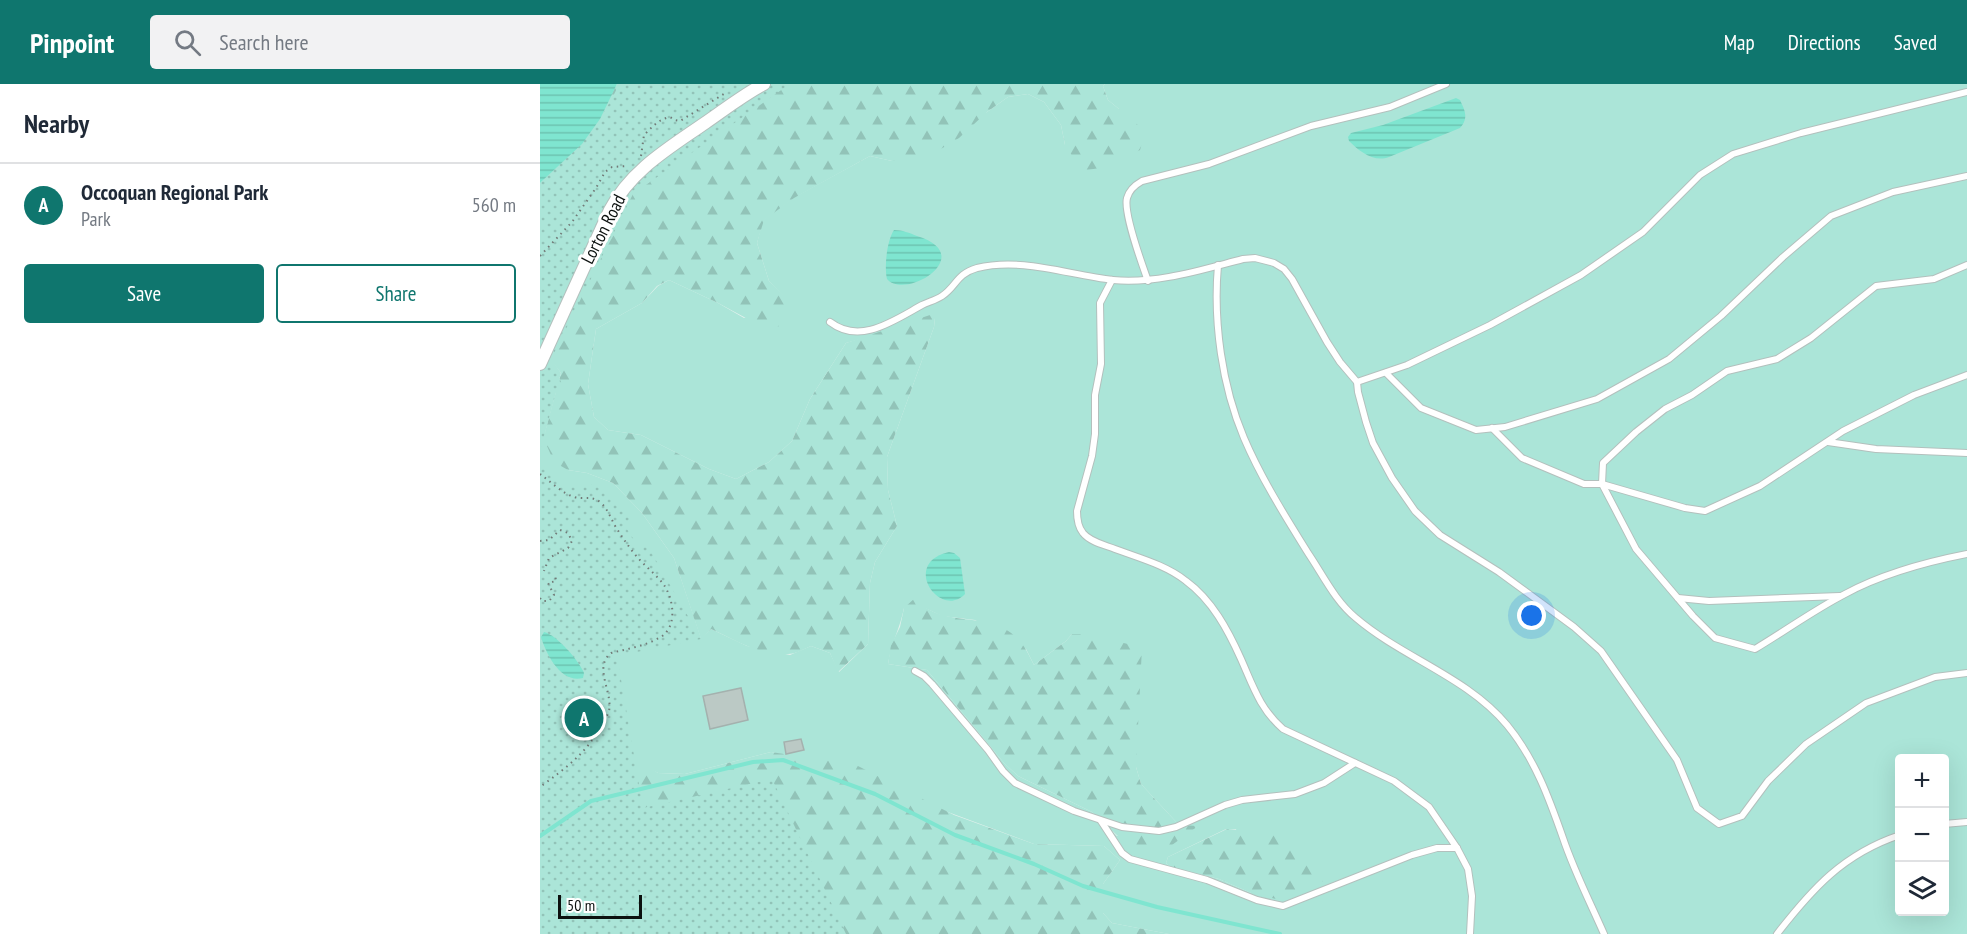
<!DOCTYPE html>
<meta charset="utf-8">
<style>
body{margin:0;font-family:"PT Sans Narrow",sans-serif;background:#f2f2f3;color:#1f2937}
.controls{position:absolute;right:18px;bottom:18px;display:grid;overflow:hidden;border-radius:6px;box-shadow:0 6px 24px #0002}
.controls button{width:54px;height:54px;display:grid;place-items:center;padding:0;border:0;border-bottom:2px solid #e0e1e3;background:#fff;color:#1f2937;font:30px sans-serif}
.scale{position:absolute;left:18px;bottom:15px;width:84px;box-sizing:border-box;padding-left:6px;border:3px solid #0c110f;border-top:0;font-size:16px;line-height:21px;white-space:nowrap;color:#0c110f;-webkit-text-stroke:4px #fff;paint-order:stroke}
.you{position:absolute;left:992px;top:532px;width:21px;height:21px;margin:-15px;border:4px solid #fff;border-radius:50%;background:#1a73e8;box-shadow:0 0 0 9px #1a73e833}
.badge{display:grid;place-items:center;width:39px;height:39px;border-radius:50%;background:#0f766e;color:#fff;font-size:20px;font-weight:700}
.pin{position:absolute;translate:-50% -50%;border:3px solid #fff;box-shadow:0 2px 6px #0006}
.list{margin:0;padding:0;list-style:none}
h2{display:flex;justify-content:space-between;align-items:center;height:78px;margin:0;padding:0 24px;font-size:26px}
h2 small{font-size:20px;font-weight:400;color:#747a83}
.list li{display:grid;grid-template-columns:39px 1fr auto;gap:18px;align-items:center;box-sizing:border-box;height:84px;padding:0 24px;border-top:2px solid #e0e1e3}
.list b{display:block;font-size:22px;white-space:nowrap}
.list p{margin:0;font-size:20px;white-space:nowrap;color:#747a83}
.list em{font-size:20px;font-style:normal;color:#747a83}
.actions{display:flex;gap:12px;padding:18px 24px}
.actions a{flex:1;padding:14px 0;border:2px solid #0f766e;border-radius:6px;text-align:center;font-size:21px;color:#0f766e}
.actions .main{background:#0f766e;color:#fff}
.icon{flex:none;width:33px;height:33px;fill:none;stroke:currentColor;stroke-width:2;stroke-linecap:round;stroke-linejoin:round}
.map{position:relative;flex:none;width:1427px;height:850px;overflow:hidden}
header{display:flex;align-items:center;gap:36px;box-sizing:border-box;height:84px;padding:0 30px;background:#0f766e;color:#fff}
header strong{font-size:28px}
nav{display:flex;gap:33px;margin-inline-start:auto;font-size:21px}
.search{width:420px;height:54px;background:#f2f2f3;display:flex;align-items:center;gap:15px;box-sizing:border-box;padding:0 21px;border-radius:6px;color:#747a83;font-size:22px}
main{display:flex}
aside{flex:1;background:#fff}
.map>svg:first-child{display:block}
.grass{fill:#abe5d8;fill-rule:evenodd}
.forest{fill:url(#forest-firs)}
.park{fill:url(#park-dots)}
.water{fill:url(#water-rules)}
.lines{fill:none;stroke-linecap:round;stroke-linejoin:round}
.stream{stroke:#7fe5d0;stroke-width:4}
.building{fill:#bbc9c5;stroke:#a4b1ae;stroke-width:1.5}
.service-casing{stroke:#b3c0bd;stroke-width:8}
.minor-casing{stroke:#b3c0bd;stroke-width:14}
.path{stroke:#717a77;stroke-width:2;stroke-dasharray:1.5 4.5;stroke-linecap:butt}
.service{stroke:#fff;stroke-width:6}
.minor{stroke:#fff;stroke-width:12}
.labels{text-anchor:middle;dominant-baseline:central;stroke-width:6;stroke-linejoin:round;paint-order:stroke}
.street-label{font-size:18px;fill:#0c110f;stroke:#fff}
</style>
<header>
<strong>Pinpoint</strong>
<div class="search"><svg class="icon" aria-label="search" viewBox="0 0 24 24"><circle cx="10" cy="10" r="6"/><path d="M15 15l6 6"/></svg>Search here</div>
<nav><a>Map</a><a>Directions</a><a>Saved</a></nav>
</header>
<main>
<aside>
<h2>Nearby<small></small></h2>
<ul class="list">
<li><span class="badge">A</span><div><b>Occoquan Regional Park</b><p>Park</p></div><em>560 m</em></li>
</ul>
<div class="actions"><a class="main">Save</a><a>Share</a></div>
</aside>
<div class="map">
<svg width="1427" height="850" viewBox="0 0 1427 850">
<defs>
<pattern id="forest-firs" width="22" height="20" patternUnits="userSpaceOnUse" patternTransform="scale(1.5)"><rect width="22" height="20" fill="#abe5d8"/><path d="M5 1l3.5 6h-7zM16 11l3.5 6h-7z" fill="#92c3b8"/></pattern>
<pattern id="park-dots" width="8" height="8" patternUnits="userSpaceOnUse" patternTransform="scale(1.5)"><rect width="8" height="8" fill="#abe5d8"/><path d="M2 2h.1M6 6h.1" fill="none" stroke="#92c3b8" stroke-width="1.8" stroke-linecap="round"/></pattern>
<pattern id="water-rules" width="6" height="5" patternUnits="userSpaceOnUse" patternTransform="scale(1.5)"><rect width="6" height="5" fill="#7fe5d0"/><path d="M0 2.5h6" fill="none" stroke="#6dc3b1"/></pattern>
</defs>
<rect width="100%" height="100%" fill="#e3f1ed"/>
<path class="grass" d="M565,0H1427V850H629L572,839L563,829V800L580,776L564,762L494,760L265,675L231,668L145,690L118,689L104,682L0,727V259L21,289L5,348L28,386L47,389L73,399L102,429L134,474L161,554L171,545L207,562L250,571L271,562L290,569L299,588L328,560L330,499L335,478L357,442L348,406L347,373L394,243L395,234L306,259L270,315L252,357L229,378L196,395L169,385L101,351L68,346L54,333L48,300L56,245L102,219L118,202L129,196L178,219L204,234L248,217L229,197L217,159L223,136L253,114L330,72L352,77L447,28L468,13L488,10L504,18L521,41L525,61L579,25L568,16L563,2ZM383,523L402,532L435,536L486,565L494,581L526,557L532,550L596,683L601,700L639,741L657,743L577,752L552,728L478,692L464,679L387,586L348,580C351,560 360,544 364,524ZM1360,674H1404V828H1360ZM686,745H696L711,809L679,795L630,783L626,779L628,773Z"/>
<g class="forest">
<path d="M77,0H565L563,2L568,16L595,38L605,49L600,66L571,82L542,87L525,61L521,41L504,18L488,10L468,13L447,28L419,54L381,77H352L330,72L254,114L224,136L217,159L229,197L248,216V237L230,247L178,219L129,196L117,202L102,219L56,245L48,300L54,333L68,346L101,351L169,385L196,395L229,378L252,357L270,315L306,259L390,231L395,234L394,243L347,373L348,406L357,442L335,478L330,499L328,560L298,588L290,569L271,562C264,565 256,570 248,570C221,572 195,556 171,545L161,555L134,474L102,429L73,399L47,389L28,386L14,378L7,362L5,348L21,289L10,275L0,99L42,60L51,48Z"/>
<path d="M375,514C402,546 448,525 477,554C485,562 489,571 494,581L526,557L532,550H542L602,563L596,683L601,700L639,741L658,742L632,761L607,769L594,767L552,728L478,692L464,679L387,586L348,580L351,561L360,543L364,524Z"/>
<polygon points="79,663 118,689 145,690 231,668 316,681 414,731 494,760 564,762 580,776 563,800 563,829 572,839 629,850 0,850"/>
<path d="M687,745C705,746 747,750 760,762C770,771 776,785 783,797L752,815H736L711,809L679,795L630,783L626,779L628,773Z"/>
</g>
<g class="park">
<path d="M79,0H253L247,2L93,110L11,275L24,305L16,308L0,367V99C32,69 61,41 79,0Z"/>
<polygon points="0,379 25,402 48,402 56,399 91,436 83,439 98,462 106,459 161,555 77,572 103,724 232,695 306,850 0,850"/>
</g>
<g class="water">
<polygon points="0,0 77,0 60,35 42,60 0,99"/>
<path d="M916,14L920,16C925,27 929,34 920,44L849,73C834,79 819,67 809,57L808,53L811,49L843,41Z"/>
<path d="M354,146C362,146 370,149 377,152C439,171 366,217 347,195C344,183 347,156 354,146Z"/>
<path d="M409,468L414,469L420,474L425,510C400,536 360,479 409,468Z"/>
<path d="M4,548C17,551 39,577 44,589L43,594C21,600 6,570 1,553Z"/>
</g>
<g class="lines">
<polyline class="stream" points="0,752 51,717 213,678 243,676 335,710 415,751 494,780 543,802 617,823 740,850"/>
</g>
<g class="building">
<polygon points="201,604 208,636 170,645 163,612"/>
<polygon points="261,655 264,666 246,670 244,658"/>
</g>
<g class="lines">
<g class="service-casing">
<g id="service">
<path d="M678,181C673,238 682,302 704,354C721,394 745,432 768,469C783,491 795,517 816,534C863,574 927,593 967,641C995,675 1009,714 1023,754C1034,787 1050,818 1064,850"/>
<path d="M572,196L560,219L561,280L555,311V350L552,372L537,427C537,435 538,443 543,449C550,458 565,461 575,465C599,474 626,481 646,497C672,516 688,546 701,575C713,602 720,625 743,645L854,697L889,723L917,764L928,785L932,812L930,850"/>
<path d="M608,197C602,180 583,129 587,114C589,106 595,101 602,97L669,80L771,42L850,23L906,0"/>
<path d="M290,238C320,261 353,237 382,221C388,218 396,216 402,212C417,202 416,190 437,184C482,173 528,191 573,196C617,200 660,186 703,175L715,174L734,179L744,185L752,195L787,258L800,278L817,298L818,308L826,338L833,359L852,394L875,427L900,451L959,488L1034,543L1061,567L1137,676L1157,724L1179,740L1202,732L1228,697L1266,660L1326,619L1395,593L1427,589"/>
<polyline points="846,289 881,324 936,346 965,343 1057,315 1129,275 1181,232 1243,173 1291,132 1353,108 1427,92"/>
<polyline points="817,298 867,281 950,241 1041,191 1103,148 1160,91 1193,70 1261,49 1427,8"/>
<polyline points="952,344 982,374 1044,400 1062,400 1063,379 1096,348 1125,325 1152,311 1187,287 1237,275 1271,254 1336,202 1394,195 1427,181"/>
<polyline points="1288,358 1336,365 1427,369"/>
<path d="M1062,400L1096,465L1153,532L1175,554L1215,565C1245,547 1274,526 1305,510C1342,490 1386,478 1427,470"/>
<polyline points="1062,400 1145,424 1165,427 1220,402 1303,347 1374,311 1427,291"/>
<polyline points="1138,514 1169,517 1300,512"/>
<polyline points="375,587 384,592 392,600 448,666 463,687 475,699 534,727 582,743 619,747 636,743 685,721 702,716 755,710 784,699 815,679"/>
<polyline points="561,737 582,769 590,775 667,796 717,816 743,822 872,771 897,764 917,764"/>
<polyline points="1404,740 1427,738"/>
<path d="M1237,850C1272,805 1303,770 1360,751"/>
</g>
</g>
<g class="minor-casing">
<path id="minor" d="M0,280L70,126C91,86 129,64 165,39C184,26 203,11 224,0"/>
</g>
<g class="path">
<path d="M101,72L104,51C112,43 119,35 130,33L135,36L140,37L187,8"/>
<polyline points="0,172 32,138 56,104 65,88 72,83 88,82"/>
<path d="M0,390C11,398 22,409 34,413C44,416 51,411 60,418C69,426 71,436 77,445C82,453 87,460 93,468C102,480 115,489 124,501C134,516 138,544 119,554C105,562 87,565 71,569C53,583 73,608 69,627C68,631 64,636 62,640C47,669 26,684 0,703"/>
<polyline points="0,457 9,456 20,446 28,449 32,457 28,464 9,474 4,487"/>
<polyline points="0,514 2,517 9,517 14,511 8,499 16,497 15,490"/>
</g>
<use href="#service" class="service"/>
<use href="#minor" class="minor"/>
</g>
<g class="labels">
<g class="street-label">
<text transform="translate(63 145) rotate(-63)">Lorton Road</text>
</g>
</g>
</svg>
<div class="controls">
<button>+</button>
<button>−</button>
<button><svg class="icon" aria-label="layers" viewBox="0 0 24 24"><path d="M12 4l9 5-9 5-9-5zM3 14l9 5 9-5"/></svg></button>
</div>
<div class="scale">50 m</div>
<div class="you"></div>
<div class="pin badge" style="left:44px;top:634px">A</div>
</div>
</main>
